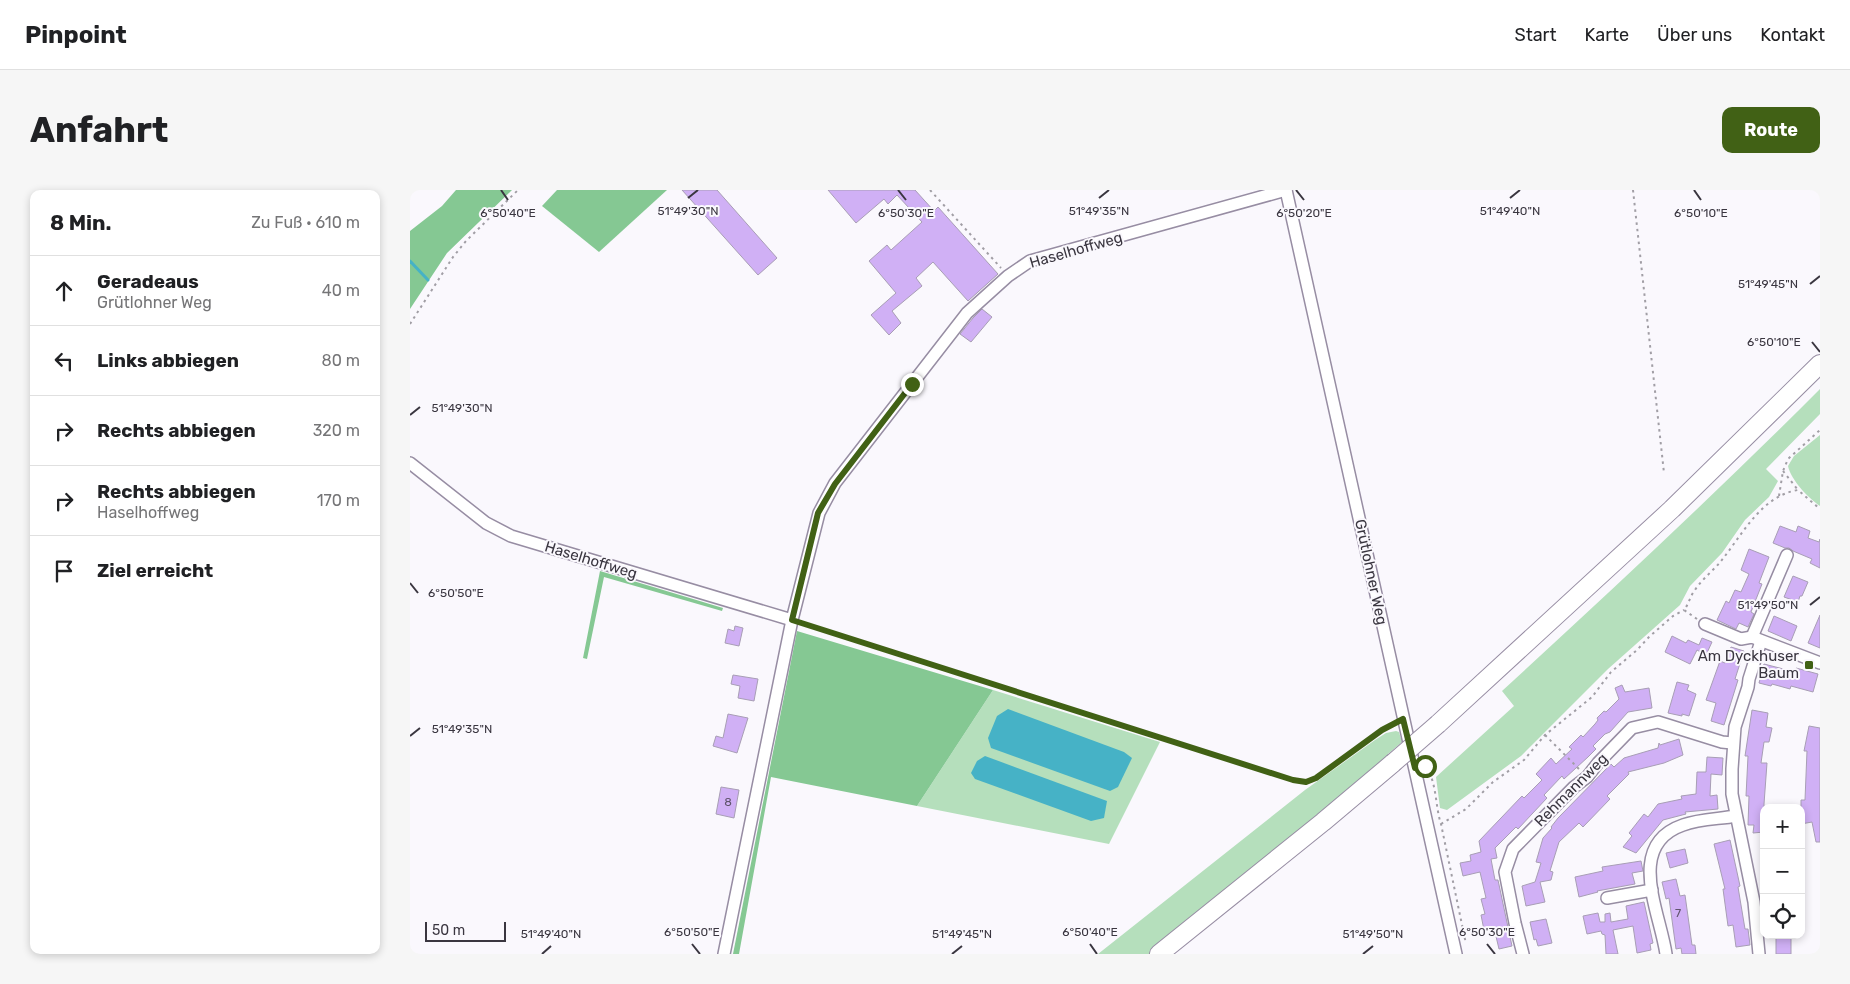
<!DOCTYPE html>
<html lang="de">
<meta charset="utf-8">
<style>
body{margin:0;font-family:Rubik,sans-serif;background:#f6f6f6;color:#202124}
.controls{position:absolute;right:15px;bottom:15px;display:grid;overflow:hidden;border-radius:10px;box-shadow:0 2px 8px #0003}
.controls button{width:45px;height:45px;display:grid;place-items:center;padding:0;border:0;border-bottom:1px solid #e0e0e0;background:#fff;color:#202124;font:25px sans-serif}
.scale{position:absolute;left:15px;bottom:12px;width:81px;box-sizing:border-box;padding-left:5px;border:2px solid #3a3640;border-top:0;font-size:14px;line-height:18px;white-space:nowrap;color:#3a3640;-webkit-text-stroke:4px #faf8fd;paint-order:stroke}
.stop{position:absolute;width:15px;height:15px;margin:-11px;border:4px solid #416115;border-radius:50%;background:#fff}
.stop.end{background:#416115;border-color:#fff;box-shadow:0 1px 5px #0008}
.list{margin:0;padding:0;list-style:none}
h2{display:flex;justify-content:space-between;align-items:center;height:65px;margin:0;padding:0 20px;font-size:21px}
h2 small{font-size:16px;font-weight:400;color:#757577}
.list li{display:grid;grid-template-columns:32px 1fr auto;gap:15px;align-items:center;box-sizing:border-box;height:70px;padding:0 20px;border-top:1px solid #e0e0e0}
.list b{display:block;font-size:19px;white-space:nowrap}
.list p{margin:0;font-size:16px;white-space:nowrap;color:#757577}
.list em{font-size:16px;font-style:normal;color:#757577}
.icon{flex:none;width:28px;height:28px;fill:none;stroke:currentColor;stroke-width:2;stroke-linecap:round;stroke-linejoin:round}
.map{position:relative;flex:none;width:1410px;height:764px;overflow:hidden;border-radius:10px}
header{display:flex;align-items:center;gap:30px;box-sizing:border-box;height:70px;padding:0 25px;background:#fff;border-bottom:1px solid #e0e0e0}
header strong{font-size:24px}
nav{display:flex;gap:28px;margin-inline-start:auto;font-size:18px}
.intro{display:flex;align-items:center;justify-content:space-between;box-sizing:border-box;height:120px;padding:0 30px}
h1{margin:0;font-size:35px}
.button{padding:12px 22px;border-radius:10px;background:#416115;color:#fff;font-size:18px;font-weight:700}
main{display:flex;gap:30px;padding:0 30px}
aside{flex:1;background:#fff;border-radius:10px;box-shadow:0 2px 8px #0003}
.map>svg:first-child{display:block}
.green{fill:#b5dfbc}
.forest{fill:#85c893}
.water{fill:#46b2c6}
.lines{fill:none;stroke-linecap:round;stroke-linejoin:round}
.stream{stroke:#46b2c6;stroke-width:3}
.building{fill:#d0b0f5;stroke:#a89eb5}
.minor-casing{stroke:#978da3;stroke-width:14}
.highway-casing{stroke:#978da3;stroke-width:20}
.path{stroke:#a19ea5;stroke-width:2;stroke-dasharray:2.5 4;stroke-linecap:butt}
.minor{stroke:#fff;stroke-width:11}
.highway{stroke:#fff;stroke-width:18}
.highway-bridge-casing{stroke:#978da3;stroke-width:20;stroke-linecap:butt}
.highway-bridge{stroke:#fff;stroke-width:18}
.route{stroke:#416115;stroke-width:6}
.ticks{fill:none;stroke:#3a3640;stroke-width:2}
.poi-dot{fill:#416115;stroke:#faf8fd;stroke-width:2}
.labels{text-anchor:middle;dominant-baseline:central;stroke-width:4;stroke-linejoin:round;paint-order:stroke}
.number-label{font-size:12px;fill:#60546d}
.street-label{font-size:15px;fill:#3a3640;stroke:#faf8fd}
.poi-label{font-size:15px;fill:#3a3640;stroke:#faf8fd;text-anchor:end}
.ticks-label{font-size:12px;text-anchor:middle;fill:#3a3640;stroke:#faf8fd;stroke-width:4;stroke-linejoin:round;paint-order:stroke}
</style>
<header>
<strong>Pinpoint</strong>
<nav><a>Start</a><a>Karte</a><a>Über uns</a><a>Kontakt</a></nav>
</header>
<div class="intro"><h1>Anfahrt</h1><a class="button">Route</a></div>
<main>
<aside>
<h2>8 Min.<small>Zu Fuß · 610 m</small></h2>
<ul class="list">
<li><svg class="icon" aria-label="ahead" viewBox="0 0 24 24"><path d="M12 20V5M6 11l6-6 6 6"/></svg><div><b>Geradeaus</b><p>Grütlohner Weg</p></div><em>40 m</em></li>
<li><svg class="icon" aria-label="left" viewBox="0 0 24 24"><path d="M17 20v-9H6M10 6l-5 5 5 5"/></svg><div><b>Links abbiegen</b></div><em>80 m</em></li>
<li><svg class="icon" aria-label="right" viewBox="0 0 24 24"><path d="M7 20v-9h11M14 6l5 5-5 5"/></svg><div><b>Rechts abbiegen</b></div><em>320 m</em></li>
<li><svg class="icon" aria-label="right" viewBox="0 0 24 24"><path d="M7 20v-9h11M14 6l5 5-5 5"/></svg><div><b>Rechts abbiegen</b><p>Haselhoffweg</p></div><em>170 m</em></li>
<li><svg class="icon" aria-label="arrive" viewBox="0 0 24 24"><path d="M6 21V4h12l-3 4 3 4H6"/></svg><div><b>Ziel erreicht</b></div></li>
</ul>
</aside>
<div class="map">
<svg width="1410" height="764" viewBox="0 0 1410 764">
<rect width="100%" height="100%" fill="#faf8fd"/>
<g class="green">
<path d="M1410,199V224L1356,279L1368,291L1359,307L1335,330L1312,363L1280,396L1270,415L1198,479L1111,566L1037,620L1030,618L1026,587L1104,516L1092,501C1200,402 1306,303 1410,199Z"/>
<path d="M1410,245V316C1398,308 1381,290 1378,276L1384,266Z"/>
<polygon points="583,500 750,552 699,654 507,616"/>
<polygon points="986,541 989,542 992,552 978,564 978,566 739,764 688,764 895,600 965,550 976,543"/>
</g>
<g class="forest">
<polygon points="46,0 102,0 37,63 0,119 0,41 32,16"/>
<polygon points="147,0 257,0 189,62 132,16"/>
<polygon points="190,381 313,418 312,421 194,387 177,469 173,468"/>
<polygon points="387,441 583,500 507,616 361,587 329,764 323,764"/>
</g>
<g class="water">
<polygon points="598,519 714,562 722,568 708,597 700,601 581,558 578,548 587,526"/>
<polygon points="575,566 697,611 694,628 681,631 565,589 561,583 567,571"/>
</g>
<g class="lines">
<polyline class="stream" points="0,71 18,90"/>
</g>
<g class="building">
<polygon points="272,0 307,0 367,68 348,85"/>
<polygon points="418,0 505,0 524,21 528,17 588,84 558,111 523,72 506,88 512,96 482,121 491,133 479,145 461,125 486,103 459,71 477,55 481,60 512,32 487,5 478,14 474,9 446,33"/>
<polygon points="572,119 582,127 561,152 550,144 563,128"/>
<polygon points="1370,336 1386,342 1388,336 1400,341 1398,348 1409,352 1410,349 1410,378 1400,373 1402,369 1383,361 1379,358 1375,358 1363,353"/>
<polygon points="1339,359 1359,367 1349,393 1352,394 1341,422 1344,424 1338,437 1329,433 1326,439 1307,430 1316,411 1319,413 1325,400 1331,402 1339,384 1331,380"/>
<polygon points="1383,386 1398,392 1392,406 1390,406 1388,412 1374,407"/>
<polygon points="1410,425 1410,458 1398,453"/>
<polygon points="1364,426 1387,436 1381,451 1358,441"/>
<polygon points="325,436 333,438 329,456 315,453 318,439 324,441"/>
<polygon points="1262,446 1276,453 1278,450 1289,455 1292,448 1302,452 1296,465 1287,460 1280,474 1255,462"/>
<polygon points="1321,457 1334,461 1325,489 1328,490 1314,535 1301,531 1306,513 1296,510 1310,471 1315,473"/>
<polygon points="1354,474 1385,482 1386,478 1408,484 1403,502 1381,496 1380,499 1362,494 1361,496 1349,493"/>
<polygon points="323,485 348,489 344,511 328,508 330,496 321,494"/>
<polygon points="1267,492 1279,495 1277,500 1286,504 1279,526 1272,524 1272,526 1258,523"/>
<polygon points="1212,495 1215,502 1239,498 1242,518 1218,522 1200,542 1195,544 1183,556 1186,559 1178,567 1154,589 1152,586 1134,605 1137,608 1108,639 1106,637 1085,658 1087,668 1081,669 1085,690 1088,690 1102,756 1089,759 1084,738 1074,740 1071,725 1075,724 1071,709 1076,708 1070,682 1053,686 1050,673 1061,671 1060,665 1071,662 1069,651 1112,606 1114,608 1132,590 1126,584 1141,568 1146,574 1162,559 1159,557 1171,545 1173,547 1185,534 1188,530 1187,528 1194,521 1196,522 1209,509 1205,498"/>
<polygon points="1342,520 1358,523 1356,537 1362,538 1359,552 1354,552 1351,573 1357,573 1354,614 1354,642 1343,643 1344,635 1338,635 1339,606 1336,606 1338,566 1335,566"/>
<polygon points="318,524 338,528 327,563 303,556 306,546 313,548"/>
<polygon points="1399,536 1410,538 1410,652 1406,652 1402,632 1391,634 1391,610 1395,610 1397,561 1394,561"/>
<polygon points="1269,549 1273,565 1254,573 1218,582 1219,584 1197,606 1200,609 1173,637 1169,633 1149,652 1140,681 1143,682 1141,690 1130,692 1135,712 1116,716 1112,696 1125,692 1131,673 1126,672 1133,648 1142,638 1141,637 1148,628 1201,574 1204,577 1214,568 1248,558 1249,553 1250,555"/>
<polygon points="1297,567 1313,568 1312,585 1301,584 1300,606 1307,605 1308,619 1275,622 1276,624 1253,630 1226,663 1213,657 1222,646 1219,643 1234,624 1238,627 1248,614 1272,609 1271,606 1286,604 1287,582 1296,582"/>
<polygon points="311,597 329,600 324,628 306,624"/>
<polygon points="1320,650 1330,696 1328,697 1335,739 1338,739 1340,755 1326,757 1323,735 1318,736 1313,699 1315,699 1304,654"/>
<polygon points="1275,659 1278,673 1260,678 1256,663"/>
<polygon points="1231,671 1233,681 1222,683 1225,694 1187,701 1188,702 1169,707 1165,687 1193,681 1192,677"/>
<polygon points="1266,689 1270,706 1275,705 1282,755 1285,755 1286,764 1272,764 1271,758 1266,759 1259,708 1256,709 1252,692"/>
<polygon points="1234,712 1243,753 1240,754 1241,760 1227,763 1223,736 1203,740 1208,764 1196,764 1195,745 1192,744 1191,741 1177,744 1173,726 1188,723 1190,732 1195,732 1195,724 1200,723 1201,732 1218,729 1216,716"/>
<polygon points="1136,729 1142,753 1128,756 1126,749 1124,750 1120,732"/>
<rect x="1366" y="745" width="15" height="19"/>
</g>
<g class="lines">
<g class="minor-casing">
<g id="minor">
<polyline points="876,0 1046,764"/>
<polyline points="0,273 76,333 101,346 382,430"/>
<polyline points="1295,434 1331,449 1342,447 1410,473"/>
<polyline points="1342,447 1377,365"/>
<polyline points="1197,708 1242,700"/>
<polyline points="314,764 382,430 409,323 425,293 557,123 598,86 620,71 876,0"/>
<polyline points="1113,764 1105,733 1095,682 1103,659 1164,597 1177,587 1188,573 1222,538 1248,532 1312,552 1322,553"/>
<path d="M1256,764C1250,722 1215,655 1273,635C1289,629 1309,629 1326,626"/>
<polyline points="1349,764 1344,712 1322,604 1322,579 1325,537 1338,497 1339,489 1351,451"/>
</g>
</g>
<g class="highway-casing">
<g id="highway">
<polyline points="1028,534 1262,319 1410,174"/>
<polyline points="749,764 913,632 983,573"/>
</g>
</g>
<g class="path">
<polyline points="520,0 591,78"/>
<polyline points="1223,0 1254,283"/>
<polyline points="0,134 43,67 56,51 108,0"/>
<polyline points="1373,281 1388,300"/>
<polyline points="1369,306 1373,281 1378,269 1410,240"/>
<path d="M1287,429L1274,420C1279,414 1280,406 1285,400C1292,389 1303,381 1311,371C1333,344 1351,306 1388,300L1410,319"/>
<polyline points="392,434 883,590 896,592 906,588 972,540 985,533"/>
<polyline points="1135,545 1169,579"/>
<path d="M1016,577C1027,592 1025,616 1031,634L1056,754"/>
<polyline points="1031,634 1056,619 1083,592 1114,570 1135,545 1182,507 1201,482 1227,460 1239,447 1263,426 1274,420"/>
</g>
<use href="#minor" class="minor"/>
<use href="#highway" class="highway"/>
<g class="highway-bridge-casing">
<polyline id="highway-bridge" points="983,573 1028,534"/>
</g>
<use href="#highway-bridge" class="highway-bridge"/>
</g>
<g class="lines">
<polyline class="route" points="502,194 425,294 408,323 382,430 883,590 896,592 906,588 972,540 993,529 1005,578 1015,576"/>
</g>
<path class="ticks" d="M91,0L98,10M488,0L496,10M886,0L894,10M1284,0L1291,10M278,8L288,0M689,8L699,0M1100,8L1110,0M1400,94L1410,86M1402,152L1410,162M0,225L10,217M0,393L8,403M1400,415L1410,407M0,546L10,538M282,754L290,764M680,754L687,764M1077,754L1085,764M132,764L141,756M542,764L552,756M953,764L963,756"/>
<rect class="poi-dot" x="1394" y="470" width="10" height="10" rx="2.5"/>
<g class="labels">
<g class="number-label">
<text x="318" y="612">8</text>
<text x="1268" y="723">7</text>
</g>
<g class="street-label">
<text transform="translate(666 60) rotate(-16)">Haselhoffweg</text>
<text transform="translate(181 370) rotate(17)">Haselhoffweg</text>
<text transform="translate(961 382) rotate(78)">Grütlohner Weg</text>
<text transform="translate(1161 600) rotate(-45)">Rehmannweg</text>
</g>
<g class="poi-label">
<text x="1389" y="466">Am Dyckhuser<tspan x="1389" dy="17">Baum</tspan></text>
</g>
</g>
<g class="ticks-label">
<text x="278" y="25">51°49'30"N</text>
<text x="689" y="25">51°49'35"N</text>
<text x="1100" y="25">51°49'40"N</text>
<text x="98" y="27">6°50'40"E</text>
<text x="496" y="27">6°50'30"E</text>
<text x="894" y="27">6°50'20"E</text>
<text x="1291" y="27">6°50'10"E</text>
<text x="1358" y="98">51°49'45"N</text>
<text x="1364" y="156">6°50'10"E</text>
<text x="52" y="222">51°49'30"N</text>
<text x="46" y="407">6°50'50"E</text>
<text x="1358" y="419">51°49'50"N</text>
<text x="52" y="543">51°49'35"N</text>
<text x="282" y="746">6°50'50"E</text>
<text x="680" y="746">6°50'40"E</text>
<text x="1077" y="746">6°50'30"E</text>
<text x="141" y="748">51°49'40"N</text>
<text x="552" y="748">51°49'45"N</text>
<text x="963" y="748">51°49'50"N</text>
</g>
</svg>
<div class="controls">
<button>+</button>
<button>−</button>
<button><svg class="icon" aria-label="locate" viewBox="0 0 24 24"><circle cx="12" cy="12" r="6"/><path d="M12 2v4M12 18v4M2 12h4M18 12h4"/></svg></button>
</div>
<div class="scale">50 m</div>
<div class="stop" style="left:1015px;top:576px"></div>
<div class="stop end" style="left:502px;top:194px"></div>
</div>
</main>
